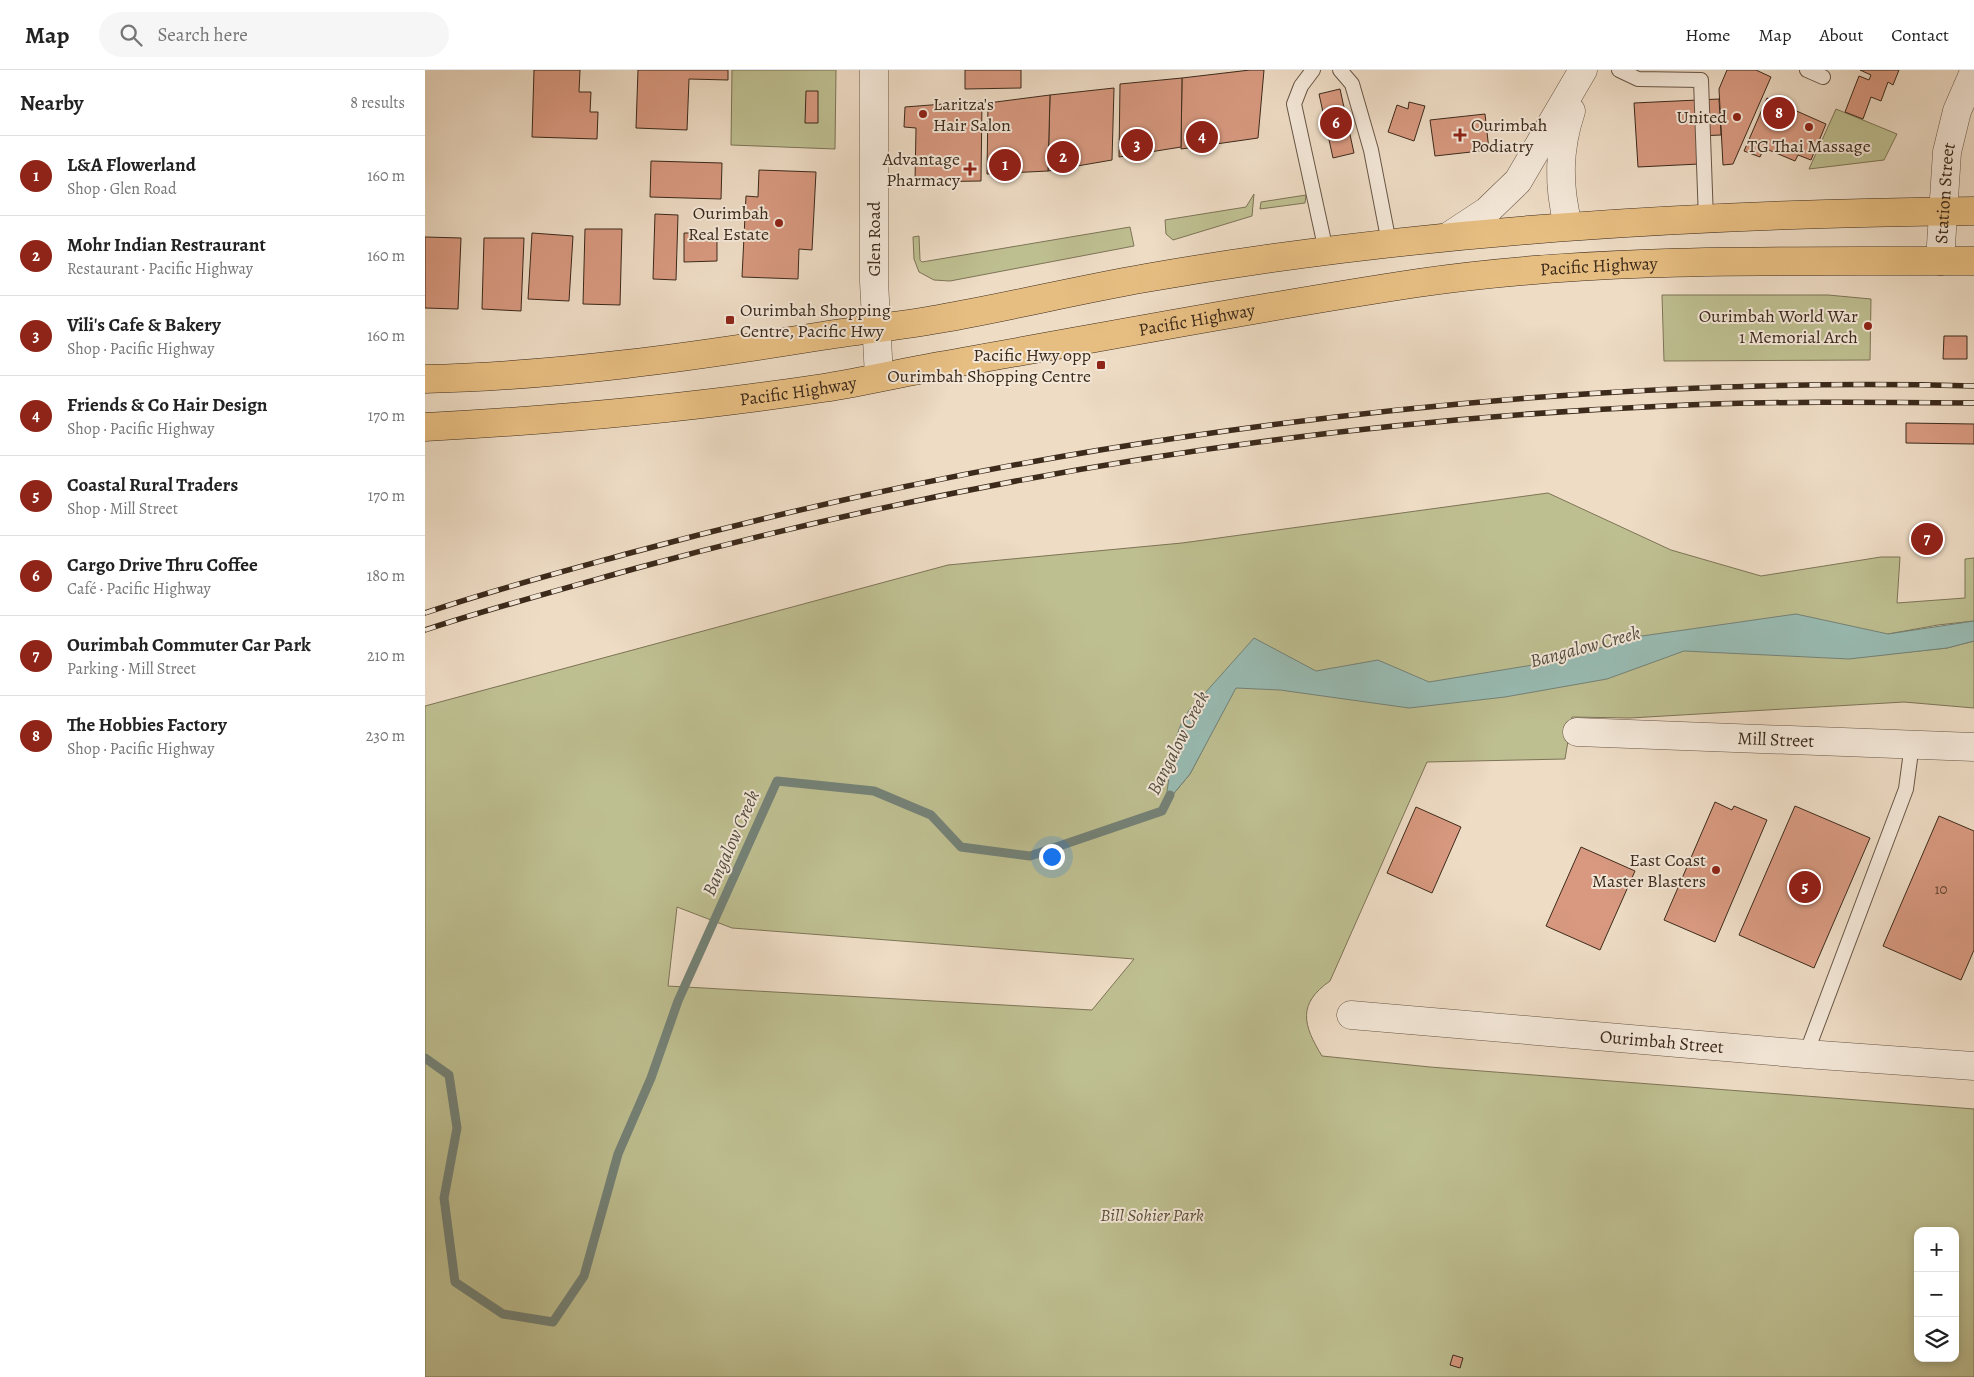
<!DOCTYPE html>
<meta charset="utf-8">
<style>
body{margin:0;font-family:Alegreya,serif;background:#f6f6f6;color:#222}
.controls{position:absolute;right:15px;bottom:15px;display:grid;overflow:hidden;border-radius:10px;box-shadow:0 2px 8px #0003}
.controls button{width:45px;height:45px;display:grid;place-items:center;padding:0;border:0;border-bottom:1px solid #e0e0e0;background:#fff;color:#222;font:25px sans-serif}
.you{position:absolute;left:626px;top:786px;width:18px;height:18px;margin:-12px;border:4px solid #fff;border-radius:50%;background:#1a73e8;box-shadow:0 0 0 8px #1a73e833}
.badge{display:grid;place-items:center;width:32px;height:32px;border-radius:50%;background:#8f2418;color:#fff;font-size:16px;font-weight:700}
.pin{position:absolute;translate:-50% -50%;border:2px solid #fff;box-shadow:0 1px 5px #0006}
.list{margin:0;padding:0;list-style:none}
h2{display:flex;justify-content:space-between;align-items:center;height:65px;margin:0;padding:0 20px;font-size:21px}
h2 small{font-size:16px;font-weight:400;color:#767676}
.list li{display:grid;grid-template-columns:32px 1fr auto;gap:15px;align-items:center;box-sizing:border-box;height:80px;padding:0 20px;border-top:1px solid #e0e0e0}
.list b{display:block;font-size:19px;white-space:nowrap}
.list p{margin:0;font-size:16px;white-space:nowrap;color:#767676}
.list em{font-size:16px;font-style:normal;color:#767676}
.icon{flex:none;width:28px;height:28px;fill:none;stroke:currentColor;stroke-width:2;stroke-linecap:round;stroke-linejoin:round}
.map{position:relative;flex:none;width:1549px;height:1307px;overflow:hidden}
header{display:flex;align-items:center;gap:30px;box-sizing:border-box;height:70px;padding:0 25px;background:#fff;border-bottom:1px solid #e0e0e0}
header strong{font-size:24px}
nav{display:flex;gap:28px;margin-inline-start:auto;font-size:18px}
.search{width:350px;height:45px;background:#f6f6f6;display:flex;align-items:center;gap:12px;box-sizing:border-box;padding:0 18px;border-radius:28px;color:#767676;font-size:19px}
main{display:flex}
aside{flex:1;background:#fff}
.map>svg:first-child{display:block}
.green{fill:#bebf91;stroke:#7d7456;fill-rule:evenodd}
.water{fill:#99bcb4;stroke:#748277}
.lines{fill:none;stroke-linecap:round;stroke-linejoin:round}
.stream{stroke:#748277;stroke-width:9}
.building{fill:#d89980;stroke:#3c2a1b}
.service-casing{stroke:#685646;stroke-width:16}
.minor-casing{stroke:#685646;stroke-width:29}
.primary-casing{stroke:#3c2a1b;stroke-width:29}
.service{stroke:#f4e8d9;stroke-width:14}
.minor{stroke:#f4e8d9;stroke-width:28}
.primary{stroke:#e7be82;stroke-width:28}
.rail-casing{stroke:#3c2a1b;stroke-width:5.5}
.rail{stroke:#f4e8d9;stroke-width:4;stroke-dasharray:11;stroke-linecap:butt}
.poi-dot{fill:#8f2418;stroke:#f4e8d9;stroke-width:2}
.labels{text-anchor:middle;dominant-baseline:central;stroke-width:4;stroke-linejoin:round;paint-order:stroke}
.number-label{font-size:15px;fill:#634634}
.poi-label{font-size:18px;fill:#3c2a1b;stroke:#f4e8d9;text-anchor:end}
.street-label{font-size:18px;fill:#3c2a1b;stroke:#f4e8d9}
.park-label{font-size:18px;font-style:italic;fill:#5c4f38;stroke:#f4e8d9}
.water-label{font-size:19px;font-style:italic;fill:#534e41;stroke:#f4e8d9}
</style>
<header>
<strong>Map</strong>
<div class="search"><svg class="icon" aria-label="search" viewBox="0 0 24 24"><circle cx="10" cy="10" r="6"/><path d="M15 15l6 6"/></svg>Search here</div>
<nav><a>Home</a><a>Map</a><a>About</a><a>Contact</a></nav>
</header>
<main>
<aside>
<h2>Nearby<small>8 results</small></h2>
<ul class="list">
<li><span class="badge">1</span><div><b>L&amp;A Flowerland</b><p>Shop · Glen Road</p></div><em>160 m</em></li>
<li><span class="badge">2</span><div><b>Mohr Indian Restraurant</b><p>Restaurant · Pacific Highway</p></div><em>160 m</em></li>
<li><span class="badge">3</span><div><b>Vili's Cafe &amp; Bakery</b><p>Shop · Pacific Highway</p></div><em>160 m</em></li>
<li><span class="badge">4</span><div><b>Friends &amp; Co Hair Design</b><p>Shop · Pacific Highway</p></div><em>170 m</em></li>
<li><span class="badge">5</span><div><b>Coastal Rural Traders</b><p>Shop · Mill Street</p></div><em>170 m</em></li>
<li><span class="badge">6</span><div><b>Cargo Drive Thru Coffee</b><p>Café · Pacific Highway</p></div><em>180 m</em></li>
<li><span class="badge">7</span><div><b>Ourimbah Commuter Car Park</b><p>Parking · Mill Street</p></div><em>210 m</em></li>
<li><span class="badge">8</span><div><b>The Hobbies Factory</b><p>Shop · Pacific Highway</p></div><em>230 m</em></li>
</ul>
</aside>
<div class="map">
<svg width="1549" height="1307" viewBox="0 0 1549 1307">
<rect width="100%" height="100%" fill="#eedcc5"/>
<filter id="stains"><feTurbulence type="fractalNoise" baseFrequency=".004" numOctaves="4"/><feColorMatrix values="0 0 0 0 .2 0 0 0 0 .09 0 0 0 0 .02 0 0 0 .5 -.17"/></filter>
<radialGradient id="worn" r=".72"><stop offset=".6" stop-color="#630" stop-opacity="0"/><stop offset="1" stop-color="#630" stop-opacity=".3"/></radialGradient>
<g class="green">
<polygon points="307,0 411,0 410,79 306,75"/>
<polygon points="1411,39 1472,64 1459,90 1384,99"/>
<polygon points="829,124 827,146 748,170 741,164 740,150 821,137"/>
<polygon points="881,125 880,133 835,139 836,132"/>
<polygon points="705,157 709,176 525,211 509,210 494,202 489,189 488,167 494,166 495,190 497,192"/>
<polygon points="1237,225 1403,225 1446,229 1445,290 1239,291"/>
<path d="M1123,423L1246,480L1336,506L1456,487H1475L1472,533L1540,528V489L1549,488V551L1513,555L1463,564L1425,588L1522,578L1549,571V638L1479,632L1205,648L1147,647L1140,689L1002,692L905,911C872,934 878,955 897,986L1005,997L1549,1039V1307H0V636L523,495L757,473ZM810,618L765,704L741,733ZM252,837L307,858L709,889L667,940L243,916ZM1493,1161H1530V1288H1493Z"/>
</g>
<path class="water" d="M1371,544L1463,564L1549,551V571L1522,578L1424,589L1259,581L1182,609L1080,627L984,638L855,620L811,618L765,704L740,734C746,703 746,653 772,632L829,568L891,601L953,590L1004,612L1132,591L1210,567Z"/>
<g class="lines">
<polyline class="stream" points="0,988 24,1005 32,1058 19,1128 30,1212 78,1244 128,1252 159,1206 193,1084 226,1008 253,931 352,711 449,721 506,745 536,777 605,786 737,741 745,725"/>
</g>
<g class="building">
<polygon points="109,0 155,0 154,22 166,22 165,42 173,42 172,69 107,67"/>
<polygon points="213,0 303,0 303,10 264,9 262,60 211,58"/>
<polygon points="540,0 596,0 596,18 540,19"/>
<polygon points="825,0 839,0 833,68 756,79 757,8"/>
<polygon points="1302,0 1331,0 1346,7 1308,94 1298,95 1294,19"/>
<polygon points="1474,0 1468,15 1463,12 1456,31 1446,27 1438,49 1420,42 1434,6 1444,10 1446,5 1435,0"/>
<polygon points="757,8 756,77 694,87 695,14"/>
<polygon points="689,18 687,90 623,101 625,25"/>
<polygon points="915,19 929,83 908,88 894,24"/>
<polygon points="381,21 393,21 393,53 380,53"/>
<polygon points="625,25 623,101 562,104 563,33"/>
<polygon points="1342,28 1401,54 1386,90 1373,85 1370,91 1339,78 1335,87 1319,81"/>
<polygon points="1294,29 1296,65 1273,66 1274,94 1213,97 1209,33"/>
<polygon points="557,31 556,111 490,112 491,58 479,57 480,37"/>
<polygon points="984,32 1000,36 989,71 963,62 972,35 983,39"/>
<polygon points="1060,44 1064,80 1010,86 1005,50"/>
<polygon points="226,91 297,93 296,129 225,127"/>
<polygon points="334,100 391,102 387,180 374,179 373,209 317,207 321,126 333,127"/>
<polygon points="230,144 253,145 251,210 228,209"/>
<polygon points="160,159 197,159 195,235 158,234"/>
<polygon points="107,163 148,166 144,231 103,229"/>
<polygon points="259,163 292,163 292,191 259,192"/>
<polygon points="0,167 36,168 33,239 0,238"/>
<polygon points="59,168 99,168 96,241 57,239"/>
<polygon points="1519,266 1542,266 1542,289 1518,289"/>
<polygon points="1481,353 1549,354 1549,374 1481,373"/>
<polygon points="1290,732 1307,740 1309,736 1342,750 1290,872 1239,850"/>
<polygon points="1370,736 1445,768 1389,898 1314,865"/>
<polygon points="991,737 1036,757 1007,823 962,803"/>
<polygon points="1514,746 1549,761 1549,880 1536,910 1458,876"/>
<polygon points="1156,777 1210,801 1175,880 1121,856"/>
<polygon points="1028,1285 1038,1288 1035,1298 1025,1295"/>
</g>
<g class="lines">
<g class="service-casing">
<g id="service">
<polyline points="888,0 876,16 869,34 901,181"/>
<polyline points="915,0 927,14 946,80 964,173"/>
<polyline points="1194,0 1213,9 1276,10 1281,150"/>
<polyline points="1382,0 1398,7"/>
<polyline points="1381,984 1481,719 1487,674"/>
</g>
</g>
<g class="minor-casing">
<g id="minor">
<polyline points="449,0 449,211 454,307"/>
<path d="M1143,155C1133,116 1133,80 1146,41"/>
<polyline points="1024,166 1062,141 1093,111 1158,0"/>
<path id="s1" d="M1515,191L1522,82L1532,41L1549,2"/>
<path id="s2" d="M1152,662L1549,677"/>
<path id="s3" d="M926,945L1381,984L1549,996"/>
</g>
</g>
<g class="primary-casing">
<g id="primary">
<path d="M0,309C133,306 266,287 397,266C436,260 475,256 514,249C583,237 652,220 721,208C995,160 1272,144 1549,141"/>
<path id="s4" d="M0,357C133,350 266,338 398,318C437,312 475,303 514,296C673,268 833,237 993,213C1177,186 1364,192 1549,191"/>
</g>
</g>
<use href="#service" class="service"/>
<use href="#minor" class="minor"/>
<use href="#primary" class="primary"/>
<g class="rail-casing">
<g id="rail">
<path d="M0,543C68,520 136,502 205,483C360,441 517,406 675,380C964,333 1257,308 1549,316"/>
<path d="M0,560C70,537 141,518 212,498C547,407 894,351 1241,336C1344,331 1446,332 1549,333"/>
</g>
</g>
<use href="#rail" class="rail"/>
</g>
<g class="poi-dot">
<circle cx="498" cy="44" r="5"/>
<circle cx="1312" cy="47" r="5"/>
<circle cx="1384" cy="57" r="5"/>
<path d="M1032.5 57.5h5v5h5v5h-5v5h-5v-5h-5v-5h5z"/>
<path d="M542.5 91.5h5v5h5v5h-5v5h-5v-5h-5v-5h5z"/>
<circle cx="354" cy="153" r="5"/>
<rect x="300" y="245" width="10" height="10" rx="2.5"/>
<circle cx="1443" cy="256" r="5"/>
<rect x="671" y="290" width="10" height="10" rx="2.5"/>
<circle cx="1291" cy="800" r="5"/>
</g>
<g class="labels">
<g class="number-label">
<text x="1516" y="819">10</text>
</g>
<g class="poi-label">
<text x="508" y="34" text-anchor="start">Laritza's<tspan x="508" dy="21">Hair Salon</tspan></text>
<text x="1302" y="47">United</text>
<text x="1046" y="55" text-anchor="start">Ourimbah<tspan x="1046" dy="21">Podiatry</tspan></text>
<text x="1384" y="76" text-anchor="middle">TG Thai Massage</text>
<text x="535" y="89">Advantage<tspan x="535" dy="21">Pharmacy</tspan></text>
<text x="344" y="143">Ourimbah<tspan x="344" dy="21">Real Estate</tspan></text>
<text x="315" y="240" text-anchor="start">Ourimbah Shopping<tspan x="315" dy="21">Centre, Pacific Hwy</tspan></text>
<text x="1433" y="246">Ourimbah World War<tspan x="1433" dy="21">1 Memorial Arch</tspan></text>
<text x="666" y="285">Pacific Hwy opp<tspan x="666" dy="21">Ourimbah Shopping Centre</tspan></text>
<text x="1281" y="790">East Coast<tspan x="1281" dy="21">Master Blasters</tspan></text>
</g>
<g class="street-label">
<text stroke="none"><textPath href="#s1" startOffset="68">Station Street</textPath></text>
<text transform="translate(449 169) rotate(-90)">Glen Road</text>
<text stroke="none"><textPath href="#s4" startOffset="1186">Pacific Highway</textPath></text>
<text stroke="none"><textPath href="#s4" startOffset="780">Pacific Highway</textPath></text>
<text stroke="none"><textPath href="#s4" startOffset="375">Pacific Highway</textPath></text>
<text stroke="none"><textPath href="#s2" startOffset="199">Mill Street</textPath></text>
<text stroke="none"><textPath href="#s3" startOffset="312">Ourimbah Street</textPath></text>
</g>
<g class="park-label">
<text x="727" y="1145">Bill Sohier Park</text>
</g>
<g class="water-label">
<text transform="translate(1160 577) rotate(-15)">Bangalow Creek</text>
<text transform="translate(753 673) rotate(-63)">Bangalow Creek</text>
<text transform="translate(306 773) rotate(-66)">Bangalow Creek</text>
</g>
</g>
<rect width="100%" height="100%" filter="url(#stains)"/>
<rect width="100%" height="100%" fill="url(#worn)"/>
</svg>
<div class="controls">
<button>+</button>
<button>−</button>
<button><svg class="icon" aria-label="layers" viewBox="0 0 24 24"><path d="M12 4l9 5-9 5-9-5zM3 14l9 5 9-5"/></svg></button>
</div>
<div class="you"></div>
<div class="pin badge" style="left:580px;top:95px">1</div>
<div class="pin badge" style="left:638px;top:87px">2</div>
<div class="pin badge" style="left:712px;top:75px">3</div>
<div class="pin badge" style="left:777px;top:67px">4</div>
<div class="pin badge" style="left:1380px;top:817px">5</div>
<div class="pin badge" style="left:911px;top:53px">6</div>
<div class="pin badge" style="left:1502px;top:469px">7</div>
<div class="pin badge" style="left:1354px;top:43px">8</div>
</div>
</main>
